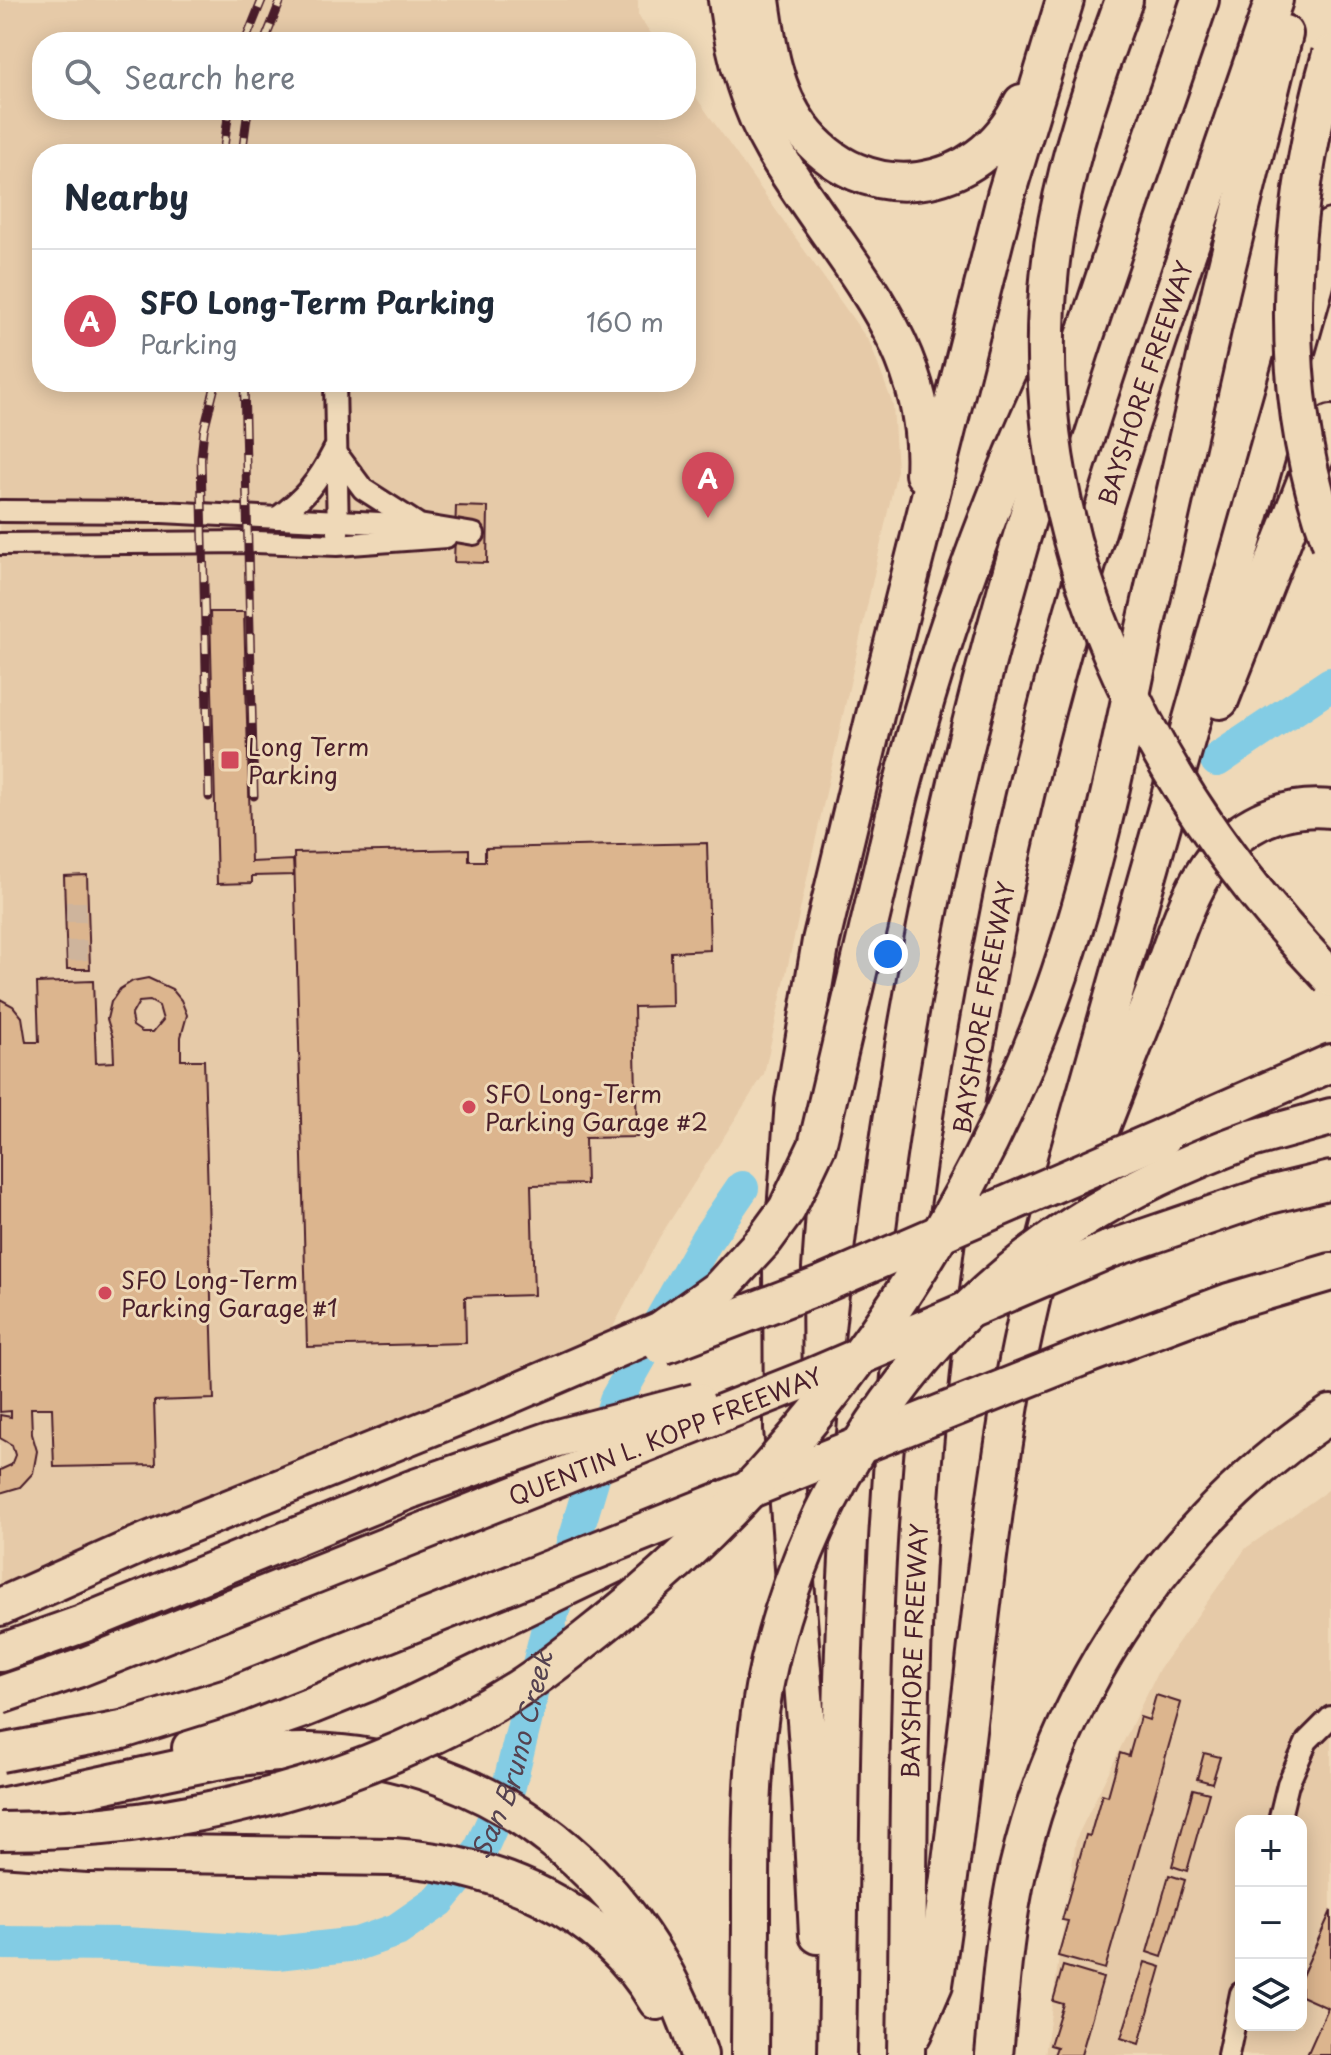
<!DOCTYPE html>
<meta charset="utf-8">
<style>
body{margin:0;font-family:"Playpen Sans",sans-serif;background:#f2f2f3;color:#1f2937}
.controls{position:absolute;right:24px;bottom:24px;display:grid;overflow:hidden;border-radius:16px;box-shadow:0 4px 20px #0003}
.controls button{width:72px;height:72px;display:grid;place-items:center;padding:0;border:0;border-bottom:2px solid #e0e1e3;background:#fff;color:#1f2937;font:40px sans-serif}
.you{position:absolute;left:888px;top:954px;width:28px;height:28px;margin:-20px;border:6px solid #fff;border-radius:50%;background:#1a73e8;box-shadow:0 0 0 12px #1a73e833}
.badge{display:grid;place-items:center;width:52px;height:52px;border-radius:50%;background:#d1495b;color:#fff;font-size:26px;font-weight:700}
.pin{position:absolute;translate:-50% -66px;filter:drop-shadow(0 2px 4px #0008)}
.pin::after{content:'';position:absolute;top:42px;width:28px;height:24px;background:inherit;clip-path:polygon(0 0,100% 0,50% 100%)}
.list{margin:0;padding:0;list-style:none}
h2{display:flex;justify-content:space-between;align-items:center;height:104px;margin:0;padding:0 32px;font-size:34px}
h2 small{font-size:26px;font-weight:400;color:#747a83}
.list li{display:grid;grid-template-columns:52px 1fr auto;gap:24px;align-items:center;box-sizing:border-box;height:144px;padding:0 32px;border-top:2px solid #e0e1e3}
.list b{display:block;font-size:30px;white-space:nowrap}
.list p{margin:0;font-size:26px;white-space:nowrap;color:#747a83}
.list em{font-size:26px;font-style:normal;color:#747a83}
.icon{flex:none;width:44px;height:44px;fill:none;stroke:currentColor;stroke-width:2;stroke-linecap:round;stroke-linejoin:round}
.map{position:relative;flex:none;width:1331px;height:2055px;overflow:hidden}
.search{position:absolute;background:#fff;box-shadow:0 4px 20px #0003;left:32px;top:32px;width:664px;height:88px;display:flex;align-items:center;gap:20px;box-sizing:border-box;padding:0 28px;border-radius:32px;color:#747a83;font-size:30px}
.panel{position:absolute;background:#fff;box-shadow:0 4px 20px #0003;left:32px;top:144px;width:664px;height:248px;border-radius:32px}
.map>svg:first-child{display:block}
.built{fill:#e6caa8;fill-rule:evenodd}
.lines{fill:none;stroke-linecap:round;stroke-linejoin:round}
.river{stroke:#83cce4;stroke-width:34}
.building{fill:#dcb58e;stroke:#4a1f2b;stroke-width:2;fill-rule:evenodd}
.minor-tunnel{stroke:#ceb49c;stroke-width:20;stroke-dasharray:20 10;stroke-linecap:butt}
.minor-casing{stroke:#4a1f2b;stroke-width:26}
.motorway-casing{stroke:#4a1f2b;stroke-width:42}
.minor{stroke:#efd9b8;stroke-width:20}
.motorway{stroke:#efd9b8;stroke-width:36}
.rail-casing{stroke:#4a1f2b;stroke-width:9}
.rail{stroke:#efd9b8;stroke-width:6;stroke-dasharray:18;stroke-linecap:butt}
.motorway-bridge-casing{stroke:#4a1f2b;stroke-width:42;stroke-linecap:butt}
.motorway-bridge{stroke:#efd9b8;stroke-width:36}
.poi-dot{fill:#d1495b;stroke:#efd9b8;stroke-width:3}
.labels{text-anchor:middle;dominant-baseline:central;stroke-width:6;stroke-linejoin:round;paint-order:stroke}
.street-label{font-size:24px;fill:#4a1f2b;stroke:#efd9b8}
.poi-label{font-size:24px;fill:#4a1f2b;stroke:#efd9b8;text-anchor:start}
.water-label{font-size:26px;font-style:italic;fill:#554250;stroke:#efd9b8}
</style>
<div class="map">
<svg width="1331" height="2055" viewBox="0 0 1331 2055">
<rect width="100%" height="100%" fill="#efd9b8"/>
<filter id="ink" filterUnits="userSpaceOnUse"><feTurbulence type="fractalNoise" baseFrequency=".0125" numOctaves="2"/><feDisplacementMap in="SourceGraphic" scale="16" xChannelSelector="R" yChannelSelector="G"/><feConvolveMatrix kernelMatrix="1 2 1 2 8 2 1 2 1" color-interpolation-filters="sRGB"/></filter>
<g filter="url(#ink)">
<g class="built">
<path d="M0,0H638V15L657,42H42V110H686V83L870,343L893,405L897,470L764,1074L659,1238L606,1341L0,1587ZM42,154H686V382H42Z"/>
<path d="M1331,1488V2055H1045L1076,1839L1159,1669L1246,1548ZM1241,1821H1301V2025H1241Z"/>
</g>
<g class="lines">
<g class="river">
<polyline points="1217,760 1331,684"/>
<path id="s1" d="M0,1943L124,1944L277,1953L357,1944L397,1930L439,1901L479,1853L509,1786L549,1624L616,1400L707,1239L742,1188"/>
</g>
</g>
<g class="building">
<polygon points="456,506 488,507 487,563 454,562"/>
<polygon points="210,612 244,612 251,862 293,860 294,875 252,876 252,883 217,884"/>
<polygon points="707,843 710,950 671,952 672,1006 634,1007 637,1137 585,1138 586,1184 531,1185 534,1295 465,1297 466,1343 307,1347 294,853 469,849 469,861 485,861 485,848"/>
<polygon points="87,875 90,969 67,969 64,876"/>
<path d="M148,978L172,989L181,1000L187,1015L181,1037V1060H204L214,1399L154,1401L156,1465L54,1467L52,1408H31L32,1434L37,1451L33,1473L20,1487L0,1493V1470L11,1465L15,1455L12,1445L0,1438V1415L11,1417V1411L0,1412V999L13,1006L22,1017L26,1042H39L37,983L93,981L96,1063L114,1062L113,1038L107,1019L111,1002L120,989L133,981ZM150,1001L159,1006L163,1020L153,1032H142L133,1026L131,1016L139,1002Z"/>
<polygon points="1156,1695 1181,1703 1105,1969 1058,1956 1068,1921 1062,1920 1086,1835 1090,1836 1102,1794 1108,1796 1120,1753 1129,1756 1140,1717 1149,1720"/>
<polygon points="1204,1753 1220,1757 1212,1783 1197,1779"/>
<polygon points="1193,1789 1209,1793 1187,1871 1172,1866"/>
<polygon points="1169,1875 1185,1880 1162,1957 1147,1952"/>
<polygon points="1331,1911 1331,2055 1307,2055 1328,2008 1301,1996 1301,1978"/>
<polygon points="1145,1962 1161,1967 1139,2044 1121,2038"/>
<polygon points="1063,1966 1103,1978 1081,2055 1054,2055 1057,2047 1050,2045 1063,2004 1053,2001"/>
</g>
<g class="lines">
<g class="minor-tunnel">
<polyline points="66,912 89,912"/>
<polyline points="67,951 90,950"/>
</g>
<g class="minor-casing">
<g id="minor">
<polyline points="335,382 338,533"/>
<polyline points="334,450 363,489 416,523"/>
<polyline points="0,511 162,512 419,525 474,534"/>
<path d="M277,518C305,497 317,483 333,452"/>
<polyline points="0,544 255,542 337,545 446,537"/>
<polyline points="1279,1821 1288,1784 1307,1741 1331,1717"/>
<polyline points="1228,2055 1241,1993"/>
</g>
</g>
<g class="motorway-casing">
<g id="motorway">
<path d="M727,0C734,52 747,104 774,150C837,257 932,340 924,474"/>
<path d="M761,0C767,44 774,92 801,128C863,211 980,194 1022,103"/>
<polyline points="1101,64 1124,0"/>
<polyline points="1144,632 1221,290 1284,34"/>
<polyline points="1220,700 1322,440 1331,424"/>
<path d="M887,849C924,683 981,520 1053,365"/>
<polyline points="1163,1137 1331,1063"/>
<polyline points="1251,1139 1331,1117"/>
<path d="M1087,1164C1109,1105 1133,1047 1156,988C1175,941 1189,882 1225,846C1254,818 1291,805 1331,809"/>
<polyline points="1108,1250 1269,1195 1331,1180"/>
<polyline points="1087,1355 1229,1302 1331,1272"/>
<polyline points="0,1607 148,1541 494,1402"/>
<polyline points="0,1653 82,1624 412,1489"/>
<polyline points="191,1748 300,1710 367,1683 660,1542"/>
<path d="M0,1807C49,1796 99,1786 148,1775C201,1764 255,1751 310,1752C493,1756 646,1881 699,2055"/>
<path d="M0,1847L89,1853L393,1857C496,1864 602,1908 657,2001"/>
<polyline points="818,1935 809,1759 783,1428 782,1267 794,1101 821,941 877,707 1006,195 1065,0"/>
<path d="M913,2033L934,1984C963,1798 977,1610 1007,1424C1020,1336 1043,1249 1066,1164L1331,228"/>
<polyline points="750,2055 751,1923"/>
<path d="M837,2055C840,1890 839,1724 848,1559C855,1415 869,1271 891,1128C918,948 956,768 1006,592C1062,392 1133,196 1200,0"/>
<path id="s2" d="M906,2055C909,1879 907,1703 918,1527C932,1316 960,1107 1002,899C1065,591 1173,297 1274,0"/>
<path d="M994,2055C1000,1993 1004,1930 1018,1868C1061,1684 1174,1519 1331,1414"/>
</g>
</g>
<use href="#minor" class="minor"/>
<use href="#motorway" class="motorway"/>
<g class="rail-casing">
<g id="rail">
<polyline points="245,42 262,0"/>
<polyline points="264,42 281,0"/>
<polyline points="223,154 229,110"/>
<polyline points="242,154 248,110"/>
<polyline points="244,382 254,796"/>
<polyline points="209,797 201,458 204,430 216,382"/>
</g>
</g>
<use href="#rail" class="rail"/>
<g class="motorway-bridge-casing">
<g id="motorway-bridge">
<path d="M1331,54C1287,211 1274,388 1331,543"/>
<path d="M1101,64C1077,131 1058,198 1050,269C1021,537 1149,789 1331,978"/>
<polyline points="662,1346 821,1285 1163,1137"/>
<polyline points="494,1402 661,1330 720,1288 765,1239 787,1209 817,1146 887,849"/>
<polyline points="412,1489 551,1440 696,1402"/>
<path id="s3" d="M0,1695L77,1669L807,1379L1108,1250"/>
<polyline points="0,1753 122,1730 231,1696 1087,1355"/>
<path d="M0,1831C182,1831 364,1785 519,1688C552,1667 583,1641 613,1617C812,1455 966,1234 1053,993C1095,875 1119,754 1144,632"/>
<path d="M751,1923C751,1844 750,1765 764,1688C800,1501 916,1326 1077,1223C1131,1188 1190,1161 1251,1139"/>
</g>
</g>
<use href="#motorway-bridge" class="motorway-bridge"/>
</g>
</g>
<g class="poi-dot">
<rect x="220" y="750" width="20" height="20" rx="4"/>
<circle cx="469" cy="1107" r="8"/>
<circle cx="105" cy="1293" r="8"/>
</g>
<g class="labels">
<g class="street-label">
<text stroke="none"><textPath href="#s2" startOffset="1698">BAYSHORE FREEWAY</textPath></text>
<text stroke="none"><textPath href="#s2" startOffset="1052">BAYSHORE FREEWAY</textPath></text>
<text stroke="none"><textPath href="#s3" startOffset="714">QUENTIN L. KOPP FREEWAY</textPath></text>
<text stroke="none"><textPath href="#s2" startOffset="404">BAYSHORE FREEWAY</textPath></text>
</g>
<g class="poi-label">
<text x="248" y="746">Long Term<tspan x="248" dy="28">Parking</tspan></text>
<text x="485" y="1093">SFO Long-Term<tspan x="485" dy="28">Parking Garage #2</tspan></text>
<text x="121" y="1279">SFO Long-Term<tspan x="121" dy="28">Parking Garage #1</tspan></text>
</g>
<g class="water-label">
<text stroke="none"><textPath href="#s1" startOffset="618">San Bruno Creek</textPath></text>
</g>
</g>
</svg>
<div class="controls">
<button>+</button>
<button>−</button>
<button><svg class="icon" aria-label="layers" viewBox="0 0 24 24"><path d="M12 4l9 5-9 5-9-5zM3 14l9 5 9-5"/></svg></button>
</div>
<div class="you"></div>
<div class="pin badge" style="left:708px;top:518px">A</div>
<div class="search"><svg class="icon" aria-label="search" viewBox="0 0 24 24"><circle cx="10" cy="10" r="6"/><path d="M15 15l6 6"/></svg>Search here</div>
<section class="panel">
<h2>Nearby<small></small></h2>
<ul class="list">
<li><span class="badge">A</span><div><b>SFO Long-Term Parking</b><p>Parking</p></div><em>160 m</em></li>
</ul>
</section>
</div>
